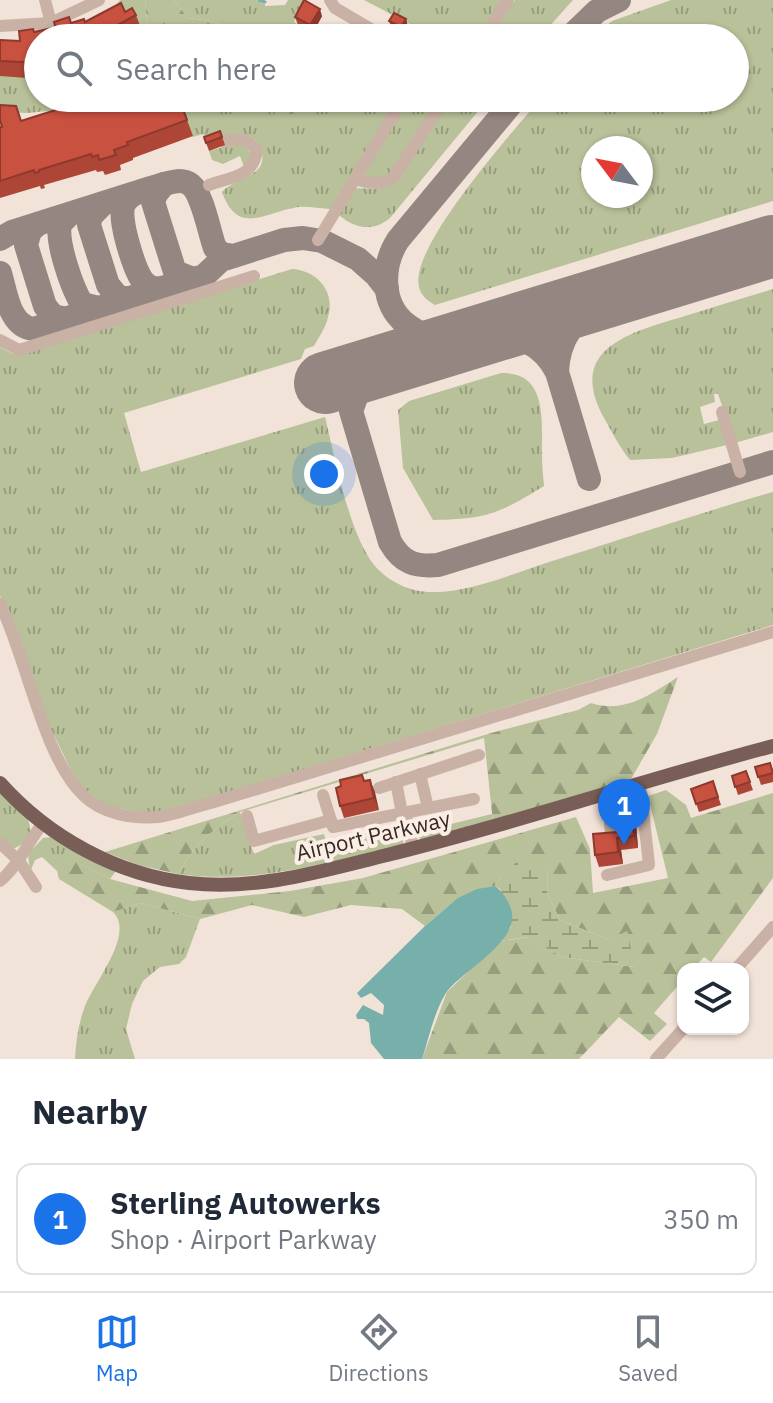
<!DOCTYPE html>
<meta charset="utf-8">
<style>
body{margin:0;font-family:"IBM Plex Sans",sans-serif;background:#f6f6f7;color:#1f2937}
.controls{position:absolute;right:24px;bottom:24px;display:grid;overflow:hidden;border-radius:16px;box-shadow:0 2px 6px #0004}
.controls button{width:72px;height:72px;display:grid;place-items:center;padding:0;border:0;border-bottom:2px solid #e0e1e3;background:#fff;color:#1f2937;font:40px sans-serif}
.compass{position:absolute;left:581px;top:136px;width:72px;height:72px;border-radius:50%;background:#fff;box-shadow:0 2px 6px #0004;rotate:302deg}
.you{position:absolute;left:324px;top:474px;width:28px;height:28px;margin:-20px;border:6px solid #fff;border-radius:50%;background:#1a73e8;box-shadow:0 0 0 12px #1a73e833}
.badge{display:grid;place-items:center;width:52px;height:52px;border-radius:50%;background:#1a73e8;color:#fff;font-size:26px;font-weight:700}
.pin{position:absolute;translate:-50% -66px;filter:drop-shadow(0 2px 4px #0008)}
.pin::after{content:'';position:absolute;top:42px;width:28px;height:24px;background:inherit;clip-path:polygon(0 0,100% 0,50% 100%)}
.list{margin:0;padding:0;list-style:none}
h2{display:flex;justify-content:space-between;align-items:center;height:104px;margin:0;padding:0 32px;font-size:34px}
h2 small{font-size:26px;font-weight:400;color:#747a83}
.list li{display:grid;grid-template-columns:52px 1fr auto;gap:24px;align-items:center;box-sizing:border-box;height:112px;margin:0 16px 16px;padding:0 16px;border:2px solid #e0e1e3;border-radius:16px}
.list b{display:block;font-size:30px;white-space:nowrap}
.list p{margin:0;font-size:26px;white-space:nowrap;color:#747a83}
.list em{font-size:26px;font-style:normal;color:#747a83}
.icon{flex:none;width:44px;height:44px;fill:none;stroke:currentColor;stroke-width:2;stroke-linecap:round;stroke-linejoin:round}
.map{position:relative;flex:none;width:773px;height:1059px;overflow:hidden}
.search{position:absolute;background:#fff;box-shadow:0 2px 6px #0004;left:24px;right:24px;top:24px;height:88px;display:flex;align-items:center;gap:20px;box-sizing:border-box;padding:0 28px;border-radius:44px;color:#747a83;font-size:30px}
.sheet{height:232px;background:#fff}
nav{display:flex;justify-content:space-around;align-items:center;box-sizing:border-box;height:112px;border-top:2px solid #e0e1e3;background:#fff;font-size:22px;color:#747a83}
nav a{display:grid;justify-items:center;gap:4px}
nav .on{color:#1a73e8}
.map>svg:first-child{display:block}
.grass{fill:url(#grass-tufts);fill-rule:evenodd}
.forest{fill:url(#forest-firs)}
.wetland{fill:url(#wetland-marsh)}
.water{fill:#77b0ab}
.lines{fill:none;stroke-linecap:round;stroke-linejoin:round}
.stream{stroke:#77b0ab;stroke-width:3}
.taxiway{stroke:#948680;stroke-width:24}
.runway{stroke:#948680;stroke-width:62}
.minor{stroke:#cab1a5;stroke-width:12}
.major{stroke:#785e57;stroke-width:14}
.wall{fill:#ad4637}
.shaded-wall{fill:#8d392d}
.building{fill:#c95140;stroke:#8d392d;stroke-width:2}
.labels{text-anchor:middle;dominant-baseline:central;stroke-width:8;stroke-linejoin:round;paint-order:stroke}
.street-label{font-size:22px;fill:#362926;stroke:#faeee5}
</style>
<div class="map">
<svg width="773" height="1059" viewBox="0 0 773 1059">
<defs>
<pattern id="grass-tufts" width="24" height="20" patternUnits="userSpaceOnUse" patternTransform="scale(2)"><rect width="24" height="20" fill="#b8c199"/><path d="M3 7l-1-3M5 7V3M7 7l1-3M15 17l-1-3M17 17v-4M19 17l1-3" fill="none" stroke="#969d7d"/></pattern>
<pattern id="forest-firs" width="22" height="20" patternUnits="userSpaceOnUse" patternTransform="scale(2)"><rect width="22" height="20" fill="#b8c199"/><path d="M5 1l3.5 6h-7zM16 11l3.5 6h-7z" fill="#969d7d"/></pattern>
<pattern id="wetland-marsh" width="20" height="14" patternUnits="userSpaceOnUse" patternTransform="scale(2)"><rect width="20" height="14" fill="#b8c199"/><path d="M1 5h8M5 5V1M11 12h8M15 12V8" fill="none" stroke="#969d7d"/></pattern>
</defs>
<rect width="100%" height="100%" fill="#f2e3d9"/>
<g class="grass">
<polygon points="120,0 145,0 148,31 144,38 129,38 111,11"/>
<polygon points="174,0 256,0 265,4 265,6 285,5 288,0 305,0 294,22 322,38 287,31 247,34 212,21 188,18"/>
<polygon points="364,0 505,0 480,38 404,38 410,24"/>
<polygon points="515,0 573,0 539,38 489,38"/>
<path d="M671,0H773V201L435,305C428,301 421,296 419,287C409,246 514,131 541,98H735V38H591L612,21ZM593,148H641V196H593Z"/>
<polygon points="0,76 38,76 38,98 72,98 75,108 28,113 0,112"/>
<path d="M151,98H272V108L292,115L304,98H396L392,111L331,209C320,209 309,206 298,207C265,212 238,237 222,192C234,177 270,178 261,149C259,142 254,138 248,136L207,145L203,134L193,137L183,109L155,118Z"/>
<polygon points="400,98 442,98 391,175 369,180 363,174"/>
<path d="M451,98H489L390,218C373,232 355,229 339,215L352,188L379,189L398,179Z"/>
<polygon points="241,142 252,154 244,167 240,156 223,164 212,160 209,151"/>
<path d="M292,269C316,270 336,291 328,317C326,327 319,337 314,346L305,349L301,359L124,413L141,472L325,417C335,457 349,535 375,566C390,583 412,593 435,592C469,592 513,574 546,563C622,539 697,514 773,492V625L167,811L145,813L107,806L78,785L40,706L11,618L0,596V347L13,354L23,353Z"/>
<path d="M773,289V432L735,443L718,394H714L715,402L700,407L704,424L719,420L727,445L672,458L630,460C620,448 612,432 604,418C565,347 633,332 685,316C714,307 744,298 773,289Z"/>
<path d="M501,373C549,372 541,422 542,455C542,465 543,476 544,486C498,514 487,519 433,520L403,468L398,410L409,401Z"/>
<path d="M0,787C15,804 51,831 15,848H10L0,837Z"/>
<path d="M240,812L254,854L274,845L324,834L326,842L397,826L404,831L403,845C328,862 255,885 178,874C197,841 210,832 240,812Z"/>
<polygon points="492,814 493,822 423,841 414,833"/>
<polygon points="52,837 116,871 110,879 66,857 57,871 42,857 35,860 30,872 28,854 43,838"/>
<path d="M141,903L200,919L186,957L179,964L160,967L143,981L132,1004L126,1029L135,1059H75C76,1042 78,1025 84,1009C92,984 136,935 113,912Z"/>
</g>
<g class="forest">
<polygon points="145,0 174,0 188,18 212,21 247,34 287,31 319,38 144,38 148,31"/>
<polygon points="272,98 304,98 292,115 279,121 272,108"/>
<path d="M678,677L657,734L631,779L493,822L484,738L240,812C210,832 197,841 178,874L138,865L105,852L491,733L578,710L591,703C625,714 651,694 678,677Z"/>
<path d="M666,790L686,805L691,818L773,793V878L711,962L704,957L693,969H683V980L654,1013L667,1024L650,1041L619,1017L579,1059H422L447,992L500,941L529,937L562,957L635,967L609,940L560,920L547,893L548,869L503,874L495,886C465,891 447,907 425,926L402,909L351,905L304,917L252,905L200,919L141,903L113,912L59,879L57,871L65,856L110,879L192,901L290,891L363,878L576,817L590,849L593,893L668,878L648,796Z"/>
</g>
<polygon class="wetland" points="526,854 548,869 547,893 560,920 609,940 627,931 635,967 562,957 528,937 500,941 511,927 500,889 495,886 503,874"/>
<path class="water" d="M495,886C503,892 506,898 510,906C525,940 462,970 446,993C434,1012 429,1038 422,1059H384L371,1043L369,1023L364,1019H357L356,1015L363,1005L383,1015L384,1005L371,993L361,998L357,993L425,926L458,898L477,889Z"/>
<g class="lines">
<polyline class="stream" points="259,0 265,2"/>
<g class="taxiway">
<polyline points="569,38 597,11 619,0"/>
<polyline points="164,184 156,194 153,202 175,272 193,279"/>
<polyline points="103,204 91,216 89,225 108,285 119,298 128,298"/>
<path d="M70,214L60,224C56,242 72,288 82,304L98,308"/>
<polyline points="38,224 30,231 26,245 45,306 53,316 66,319"/>
<polyline points="0,239 12,232 135,193"/>
<path d="M234,256L222,254L215,248C209,232 203,195 191,185C182,178 171,182 161,185C149,189 131,191 124,204C117,216 134,268 142,280C146,286 151,288 158,289L204,276L221,260L284,240L303,238L322,241L358,259L376,275L387,289"/>
<path d="M0,273C6,292 9,327 34,329L158,289"/>
<path d="M485,335C517,333 542,343 557,372C558,338 578,313 607,297"/>
<path d="M453,345C436,340 420,335 406,324C380,303 382,265 398,240L516,98"/>
<path d="M379,366L358,392L351,411L390,542C402,563 415,567 438,565L773,462"/>
<polyline points="557,372 589,479"/>
</g>
<polyline class="runway" points="325,383 773,246"/>
<g class="minor">
<polyline points="45,0 51,23"/>
<polyline points="330,0 335,8 386,38"/>
<polyline points="0,26 51,23 99,0"/>
<polyline points="483,38 508,0"/>
<path d="M354,179C370,183 378,186 393,178L445,98"/>
<path d="M209,185C231,177 254,177 257,150C246,138 239,137 224,142"/>
<polyline points="318,240 393,116 400,98"/>
<polyline points="0,340 19,350 254,276"/>
<polyline points="722,412 740,472"/>
<path d="M0,604C26,656 43,757 83,795C102,814 132,819 158,817C175,815 194,807 211,803L773,632"/>
<polyline points="420,774 428,808"/>
<polyline points="396,782 402,813"/>
<polyline points="379,788 479,755"/>
<polyline points="323,795 333,827 474,799"/>
<polyline points="405,812 413,848"/>
<polyline points="247,816 254,841 331,820"/>
<polyline points="611,838 610,821 628,818"/>
<polyline points="0,843 19,861 36,887"/>
<polyline points="607,875 649,865 640,783"/>
<path d="M0,881C19,865 28,842 43,823"/>
<polyline points="736,969 773,927"/>
<polyline points="656,1059 683,1029"/>
</g>
<path class="major" d="M0,783C48,837 117,875 189,883C256,891 322,871 387,855C517,823 643,780 773,746"/>
</g>
<g class="wall">
<polygon points="125,12 136,15 142,31 129,38 58,38 72,23 85,22"/>
<polygon points="322,16 313,33 298,25 295,17"/>
<polygon points="406,19 408,27 404,35 392,29 389,21"/>
<polygon points="34,32 38,38 38,76 27,78 0,76 0,40 20,41"/>
<polygon points="73,98 154,98 155,100 179,98 193,136 133,158 133,160 120,165 121,170 105,175 103,171 97,172 96,170 44,185 45,188 41,189 40,186 0,198 0,127 81,102 80,101 75,102"/>
<polygon points="220,131 225,145 209,151 204,137"/>
<polygon points="755,767 773,771 773,782 761,785"/>
<polygon points="746,771 753,790 738,795 732,776"/>
<polygon points="362,775 365,781 370,780 379,810 344,818 340,806 341,786"/>
<polygon points="713,781 721,805 699,812 691,789"/>
<polygon points="632,812 636,824 638,848 621,850 623,864 599,867 595,855 617,832"/>
</g>
<g class="shaded-wall">
<polygon points="320,9 322,16 313,33 310,25"/>
<polygon points="406,19 408,27 404,35 401,27"/>
<polygon points="370,780 375,792 379,810 374,798"/>
<polygon points="632,812 636,824 638,848 634,836"/>
<polygon points="617,838 621,850 623,864 618,852"/>
</g>
<g class="building">
<polygon points="304,0 320,9 310,25 295,17"/>
<polygon points="121,3 125,12 132,8 136,15 94,38 58,38 54,22 69,17 71,23 84,19 85,22"/>
<polygon points="394,13 406,19 401,27 389,21"/>
<polygon points="53,28 55,38 38,38 38,60 22,62 0,61 0,40 20,41 19,31 33,29 34,32"/>
<polygon points="80,98 151,98 148,99 149,102 161,98 179,98 187,120 127,142 128,145 114,150 116,155 99,160 98,155 92,157 91,154 39,170 39,172 35,173 34,170 0,181 0,127 2,127 0,120 0,105 16,106 21,121 81,102"/>
<polygon points="220,131 222,137 206,143 204,137"/>
<polygon points="770,763 773,773 758,777 755,767"/>
<polygon points="746,771 750,782 735,787 732,776"/>
<polygon points="362,775 364,781 370,780 374,798 340,806 336,788 341,786 340,780"/>
<polygon points="713,781 718,797 696,804 691,789"/>
<polygon points="632,812 634,836 617,838 618,852 595,855 593,834 617,832 615,814"/>
</g>
<g class="labels">
<g class="street-label">
<text transform="translate(373 835) rotate(-13)">Airport Parkway</text>
</g>
</g>
</svg>
<div class="controls">
<button><svg class="icon" aria-label="layers" viewBox="0 0 24 24"><path d="M12 4l9 5-9 5-9-5zM3 14l9 5 9-5"/></svg></button>
</div>
<svg class="compass" viewBox="-18 -18 36 36"><path d="M0-13l5 13h-10z" fill="#e53935"/><path d="M0 13l5-13h-10z" fill="#747a83"/></svg>
<div class="you"></div>
<div class="pin badge" style="left:624px;top:845px">1</div>
<div class="search"><svg class="icon" aria-label="search" viewBox="0 0 24 24"><circle cx="10" cy="10" r="6"/><path d="M15 15l6 6"/></svg>Search here</div>
</div>
<section class="sheet">
<h2>Nearby<small></small></h2>
<ul class="list">
<li><span class="badge">1</span><div><b>Sterling Autowerks</b><p>Shop · Airport Parkway</p></div><em>350 m</em></li>
</ul>
</section>
<nav>
<a class="on"><svg class="icon" aria-label="map" viewBox="0 0 24 24"><path d="M3 6l6-2 6 2 6-2v14l-6 2-6-2-6 2zM9 4v14M15 6v14"/></svg>Map</a>
<a><svg class="icon" aria-label="directions" viewBox="0 0 24 24"><path d="M12 3l9 9-9 9-9-9zM9 14v-3h6M13 9l2 2-2 2"/></svg>Directions</a>
<a><svg class="icon" aria-label="saved" viewBox="0 0 24 24"><path d="M7 4h10v16l-5-4-5 4z"/></svg>Saved</a>
</nav>
